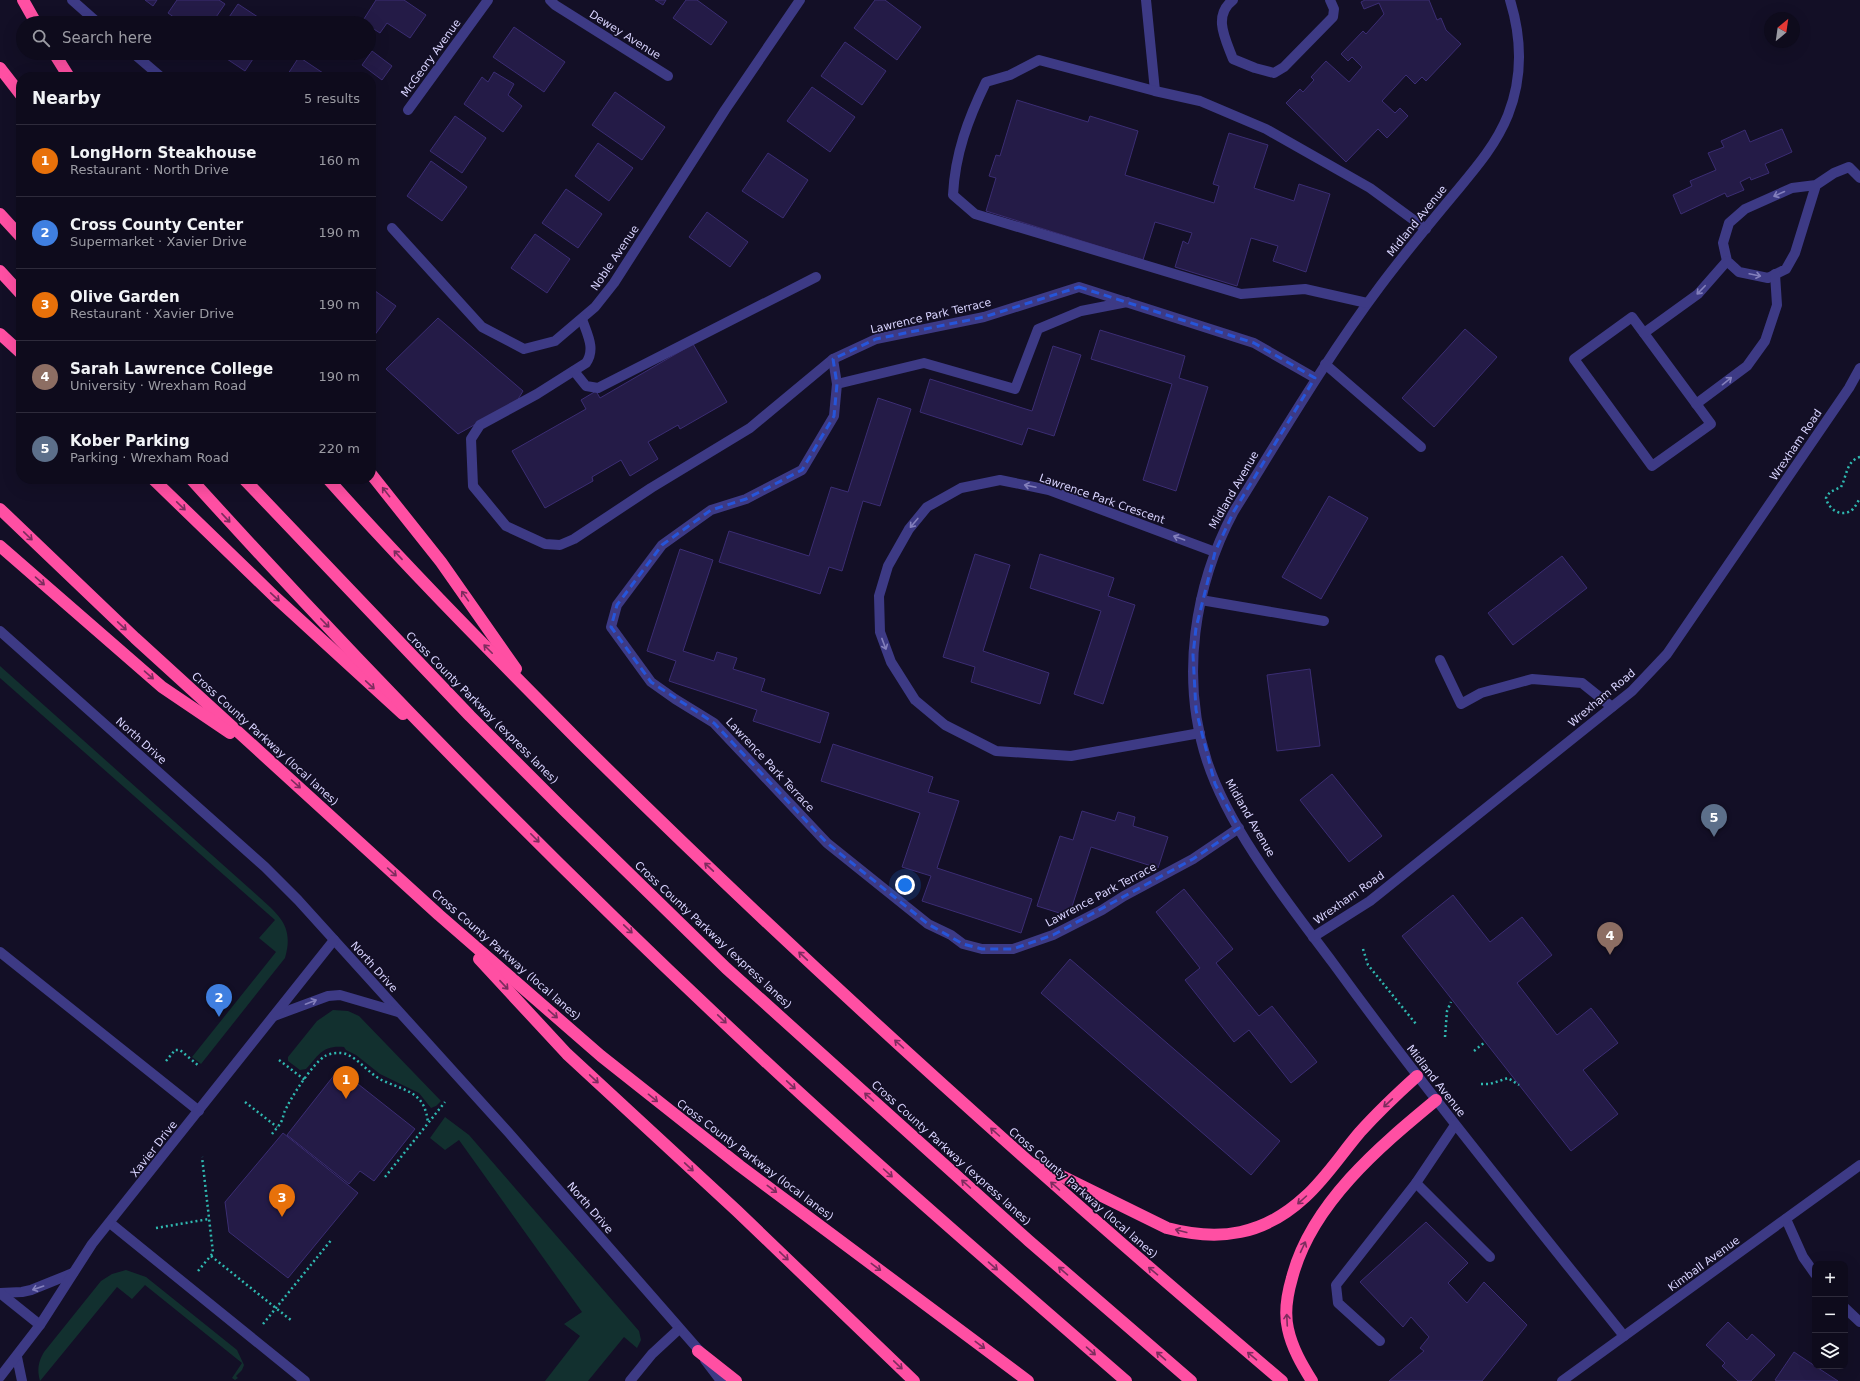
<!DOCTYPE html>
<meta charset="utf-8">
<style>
body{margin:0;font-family:"DejaVu Sans",sans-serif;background:#171425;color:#f1f3f6}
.controls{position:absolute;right:12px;bottom:12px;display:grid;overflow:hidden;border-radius:8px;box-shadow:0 4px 16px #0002}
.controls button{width:36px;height:36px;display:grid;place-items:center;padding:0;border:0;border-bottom:1px solid #2e2b3b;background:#0e0b1c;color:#f1f3f6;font:20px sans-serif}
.compass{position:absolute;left:1764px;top:12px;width:36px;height:36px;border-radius:50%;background:#0e0b1c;box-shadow:0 4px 16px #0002;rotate:29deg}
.you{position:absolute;left:905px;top:885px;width:14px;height:14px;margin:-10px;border:3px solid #fff;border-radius:50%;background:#1a73e8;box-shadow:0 0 0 6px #1a73e833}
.badge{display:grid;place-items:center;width:26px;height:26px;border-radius:50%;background:#b45309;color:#fff;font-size:13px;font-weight:700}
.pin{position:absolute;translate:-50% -33px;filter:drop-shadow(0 1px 2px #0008)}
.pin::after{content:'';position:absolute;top:21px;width:14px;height:12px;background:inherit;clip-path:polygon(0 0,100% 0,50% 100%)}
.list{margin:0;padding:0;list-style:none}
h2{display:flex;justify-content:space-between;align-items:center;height:52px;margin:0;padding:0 16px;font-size:17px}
h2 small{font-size:13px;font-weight:400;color:#9b9ba3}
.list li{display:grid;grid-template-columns:26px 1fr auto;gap:12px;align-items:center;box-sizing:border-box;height:72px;padding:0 16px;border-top:1px solid #2e2b3b}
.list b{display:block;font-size:15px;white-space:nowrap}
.list p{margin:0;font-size:13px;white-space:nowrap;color:#9b9ba3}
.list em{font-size:13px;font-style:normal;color:#9b9ba3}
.icon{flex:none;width:22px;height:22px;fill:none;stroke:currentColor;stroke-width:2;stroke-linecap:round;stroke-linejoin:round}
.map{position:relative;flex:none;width:1860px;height:1381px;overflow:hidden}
.search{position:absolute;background:#0e0b1c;box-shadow:0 4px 16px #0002;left:16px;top:16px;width:360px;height:44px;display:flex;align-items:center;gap:10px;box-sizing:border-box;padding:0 14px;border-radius:22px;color:#9b9ba3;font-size:15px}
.panel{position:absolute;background:#0e0b1c;box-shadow:0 4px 16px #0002;left:16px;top:72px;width:360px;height:412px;border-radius:16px}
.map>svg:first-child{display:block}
.green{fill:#12302f}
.building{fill:#241b47;stroke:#3b2d73}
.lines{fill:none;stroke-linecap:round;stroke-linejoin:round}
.path{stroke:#2fb8b0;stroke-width:2.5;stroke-dasharray:2 3;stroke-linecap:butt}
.minor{stroke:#3d3a85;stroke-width:10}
.highway{stroke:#ff4fa3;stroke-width:12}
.oneway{stroke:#837fbc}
.oneway2{stroke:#7d2c5e}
.marked{fill:none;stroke:#2655da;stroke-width:3;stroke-dasharray:8 5;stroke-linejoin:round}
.labels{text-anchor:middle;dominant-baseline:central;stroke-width:3.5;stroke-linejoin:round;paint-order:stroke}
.street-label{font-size:11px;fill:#d9d4ff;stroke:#130f26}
</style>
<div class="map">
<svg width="1860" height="1381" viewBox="0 0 1860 1381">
<rect width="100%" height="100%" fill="#130f26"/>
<g class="green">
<path d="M0,666L259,897C280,916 294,927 285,958L201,1064L192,1057L276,952L259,938L275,920L0,678Z"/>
<path d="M333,1010L348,1011L359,1016L441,1101L436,1106L431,1108L419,1093L380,1074L356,1055L346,1050L344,1047C322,1045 319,1055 306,1069L300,1070L288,1061V1057L317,1021Z"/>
<polygon points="445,1117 469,1135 639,1331 641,1340 637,1348 624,1337 588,1381 545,1381 580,1336 564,1324 582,1312 459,1140 445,1150 430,1138"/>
<path d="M126,1270L146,1277L237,1350L244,1365L242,1370L236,1376L238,1378L235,1380L232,1378L242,1363L145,1285L132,1299L117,1287L40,1381C37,1370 38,1362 44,1352L101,1281L112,1274Z"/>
</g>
<g class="building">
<polygon points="145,0 157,0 153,6"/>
<polygon points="177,0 219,0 225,4 212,23 194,23 188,18 185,23 182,23 168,13"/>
<polygon points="376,0 404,0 426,15 410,38 387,23 380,33 369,26 369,23 362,22"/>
<polygon points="655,0 666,0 663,5"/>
<polygon points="686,0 697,0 727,22 711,45 673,18"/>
<polygon points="875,0 885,0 921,27 897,60 854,28"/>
<polygon points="1429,0 1437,20 1441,18 1446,30 1461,44 1426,81 1422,77 1415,84 1406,75 1382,101 1395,113 1400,108 1408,116 1387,138 1378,129 1346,162 1286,103 1300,89 1303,92 1314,80 1311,77 1326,61 1349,82 1362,67 1352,57 1348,61 1341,54 1363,31 1366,34 1384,14 1379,3 1364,9 1361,2 1365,0"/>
<polygon points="238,4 267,23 225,23"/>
<polygon points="514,27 565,62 544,92 493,57"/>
<polygon points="845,42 886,71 862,105 821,76"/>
<polygon points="372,51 392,66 382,80 362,65"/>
<polygon points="218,53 257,53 245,71"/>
<polygon points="299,57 323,73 321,77 286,77"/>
<polygon points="494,72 514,84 508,95 522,106 503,132 464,104 482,77 488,82"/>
<polygon points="812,87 855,117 830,152 787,121"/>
<polygon points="615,92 665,127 642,160 592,125"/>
<polygon points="1017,100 1088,122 1090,116 1138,131 1125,175 1214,203 1219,186 1213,184 1229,133 1268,145 1254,188 1294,201 1299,184 1330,194 1306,272 1273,261 1278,246 1251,238 1237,286 1175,267 1183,241 1188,244 1192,233 1155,222 1143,260 986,211 996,178 989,176 996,155 1000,156"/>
<polygon points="455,116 486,138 462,173 430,151"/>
<polygon points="1782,129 1792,152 1765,164 1769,173 1751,180 1750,177 1740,182 1744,190 1727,197 1725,193 1681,214 1673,195 1692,186 1690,181 1716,170 1708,153 1724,147 1721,141 1745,130 1750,142"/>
<polygon points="598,143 633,168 609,201 575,176"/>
<polygon points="768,153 808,180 783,218 742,191"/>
<polygon points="431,161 467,187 442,221 407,196"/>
<polygon points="566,189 602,214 578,248 542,223"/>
<polygon points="707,212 748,242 730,267 689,237"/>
<polygon points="535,234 570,259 547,293 511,268"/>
<polygon points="371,288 396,306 371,340"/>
<polygon points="438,318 523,391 517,401 458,434 386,369"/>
<polygon points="1465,329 1497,357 1434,427 1402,398"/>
<polygon points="1100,330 1185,356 1179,378 1208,387 1176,491 1143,480 1172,384 1091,359"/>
<polygon points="693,344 727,402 680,429 678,425 648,442 658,459 630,476 621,460 592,477 593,481 545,508 512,451 586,409 581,400 596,391 600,398"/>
<polygon points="1053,346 1081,355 1054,436 1028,428 1022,445 920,412 930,379 1032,411"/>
<polygon points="878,398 911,409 880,506 863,501 842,571 829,567 820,594 719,562 729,531 809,556 831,487 848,492"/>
<polygon points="1329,496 1368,518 1321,599 1282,577"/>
<polygon points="680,549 713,560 683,651 714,661 717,652 737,658 733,669 765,679 761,691 829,713 820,743 753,721 757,710 669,681 676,661 647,651"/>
<polygon points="975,554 1010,565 983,651 1049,673 1040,704 971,682 975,667 943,657"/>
<polygon points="1040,554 1114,578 1108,596 1135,605 1103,704 1074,694 1101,611 1030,588"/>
<polygon points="1562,556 1587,588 1513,645 1488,613"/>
<polygon points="1310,669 1320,746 1277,751 1267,675"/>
<polygon points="833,744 933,777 928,792 959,801 937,868 1032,899 1021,933 922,901 931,876 902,867 920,813 821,781"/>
<polygon points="1332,774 1382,836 1349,862 1300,800"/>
<polygon points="1082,811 1115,821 1118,812 1135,817 1133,826 1168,837 1158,868 1091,847 1069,916 1037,906 1060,836 1073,840"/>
<polygon points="1184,889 1233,949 1216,963 1259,1016 1272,1006 1317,1062 1291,1083 1249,1030 1234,1042 1185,980 1200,968 1156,912"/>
<polygon points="1453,895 1490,942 1522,917 1552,955 1517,983 1557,1035 1591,1008 1618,1043 1583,1070 1618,1114 1571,1151 1402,936"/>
<polygon points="1070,959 1280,1141 1251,1175 1041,993"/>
<polygon points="339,1069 415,1129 374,1181 360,1171 349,1184 287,1135"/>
<polygon points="283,1133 358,1193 288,1278 229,1232 225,1202"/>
<polygon points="1426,1222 1468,1263 1448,1283 1467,1303 1484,1282 1527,1325 1482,1381 1389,1381 1424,1351 1420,1348 1429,1337 1411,1317 1403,1327 1360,1282"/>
<polygon points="1728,1322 1747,1340 1752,1334 1775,1355 1751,1381 1738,1381 1722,1366 1725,1363 1706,1345"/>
<polygon points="1794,1352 1815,1366 1838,1381 1777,1381 1775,1380"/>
</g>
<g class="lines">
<g class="path">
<path d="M1860,457C1846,461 1847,476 1841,487L1830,492L1826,498C1828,509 1842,519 1853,509C1856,506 1858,501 1860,498"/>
<polyline points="1363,949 1368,965 1416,1024"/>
<polyline points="1445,1037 1447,1011 1451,1002"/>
<polyline points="1474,1051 1485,1042"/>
<polyline points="279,1060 305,1080"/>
<polyline points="166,1061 175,1050 180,1050 199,1066"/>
<polyline points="1481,1084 1490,1084 1508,1078 1519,1085"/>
<polyline points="245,1102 277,1127"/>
<path d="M272,1134C275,1130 279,1126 281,1122C283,1119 283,1116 284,1113C289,1100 313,1063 325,1056C330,1053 340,1052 346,1054C361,1060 370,1076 386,1082C410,1092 425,1094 428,1123"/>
<polyline points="385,1177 445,1102"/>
<polyline points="156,1228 209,1219"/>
<polyline points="211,1256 292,1321"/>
<polyline points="198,1271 213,1253 202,1157"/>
<polyline points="263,1324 332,1239"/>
</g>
<g class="minor">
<polyline points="72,0 98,23"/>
<polyline points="550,0 555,5 668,76"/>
<polyline points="1146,0 1155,91"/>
<path d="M1233,0C1212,16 1226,40 1233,59L1255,68L1274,73L1284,67L1333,17L1334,9L1330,0"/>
<path d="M1510,0C1522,39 1523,77 1508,115C1496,145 1475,169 1455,193C1430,223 1405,253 1381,285C1327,357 1282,434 1234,511C1194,586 1180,678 1207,761C1230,831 1289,904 1333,963C1426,1091 1526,1213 1624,1336"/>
<polyline points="133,53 161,77"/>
<polyline points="408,110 488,0"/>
<polyline points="1816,185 1795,253 1786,269 1768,278 1739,272 1727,261 1723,243 1729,223 1745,209 1792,188 1816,185 1834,173 1849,167 1860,178"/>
<polyline points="392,228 482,327 524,349 555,341 595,307 614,283 725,110 800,0"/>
<path d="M1367,303L1305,289L1241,294L975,214L953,195C955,154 968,119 986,82L1010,75L1039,60L1155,91L1200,101L1266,129L1370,188L1426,229"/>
<polygon points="1632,317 1711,424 1652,466 1574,359"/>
<path d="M582,319C587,334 596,349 586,363L537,394L480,425L471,439L473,486L506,526L545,544L560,545L574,539L651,488L750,428L833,359"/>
<polyline points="1644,333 1698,294 1727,261"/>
<polyline points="1325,364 1421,447"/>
<polyline points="574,371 586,386 598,388 816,277"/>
<polyline points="837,384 924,363 1015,389 1038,329 1081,311 1127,302"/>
<polyline points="1696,404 1747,366 1765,341 1777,305 1775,274"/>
<polyline points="1201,600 1324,621"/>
<polyline points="0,631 265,867 298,900 509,1133 704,1356"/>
<polyline points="1440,660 1461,704 1481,693 1532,679 1582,683 1612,707"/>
<polyline points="1200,733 1071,756 996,751 945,725 915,700 891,662 880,632 879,596 888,566 909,529 927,507 961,488 1000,480 1049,490 1215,552"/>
<polyline points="1239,828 1193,859 1124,896 1102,910 1053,935 1013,949 982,949 963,944 951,935 928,924 827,843 714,723 675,699 651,682 611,627 617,605 662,545 711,510 746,499 802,470 834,416 837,384 833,359 876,339 984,317 1079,287 1254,343 1315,378"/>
<polyline points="1313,937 1370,901 1632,691 1667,654 1849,388 1860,368"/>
<polyline points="0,952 199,1111"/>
<polyline points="274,1016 328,996 340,995 398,1012"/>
<polyline points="1416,1183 1490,1257"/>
<polyline points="1786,1219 1803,1257 1815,1274"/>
<polyline points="110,1223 305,1381"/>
<polyline points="0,1293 22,1292 31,1290 73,1273"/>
<polyline points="0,1293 40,1325"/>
<polyline points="1845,1308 1860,1322"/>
<polyline points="1380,1341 1338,1303 1336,1285 1416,1183 1455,1125"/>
<polyline points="17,1357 22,1381"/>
<polyline points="705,1360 721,1381"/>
<polyline points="0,1377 40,1325 92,1244 334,940"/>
<polyline points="630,1381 652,1354 679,1329"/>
<polyline points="1562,1381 1860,1165"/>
</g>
<g class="highway">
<polyline points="23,0 36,23"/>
<polyline points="54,53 69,77"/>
<polyline points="0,68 21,95"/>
<polyline points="0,214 21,237"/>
<polyline points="0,271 21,294"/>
<polyline points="0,334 21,353"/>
<polyline points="371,474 441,562 516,669"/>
<polyline points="153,479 275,597 403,714"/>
<path d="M191,479C373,680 565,875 764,1060C882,1170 1004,1275 1126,1381"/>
<polyline points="244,479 470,716 565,811 726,968 1029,1241 1191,1381"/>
<path d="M328,479C408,569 494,655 579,741C804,964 1040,1176 1282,1381"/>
<polyline points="0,509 135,638 439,915 601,1056 740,1166 1028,1381"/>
<polyline points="0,546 162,687 230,733"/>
<polyline points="479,959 567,1054 737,1211 914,1381"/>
<path d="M1037,1164L1167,1228C1220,1242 1264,1235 1305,1197C1326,1178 1342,1153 1360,1132C1378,1112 1397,1094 1417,1076"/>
<polyline points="698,1351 736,1381"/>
<path d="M1312,1381C1302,1365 1292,1348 1288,1329C1284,1312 1287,1295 1292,1278C1311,1204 1379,1147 1436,1100"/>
</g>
</g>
<defs><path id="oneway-shaft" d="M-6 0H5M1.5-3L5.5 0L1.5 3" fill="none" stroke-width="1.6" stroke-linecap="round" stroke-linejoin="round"/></defs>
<g class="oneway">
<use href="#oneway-shaft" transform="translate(1779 194) rotate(156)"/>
<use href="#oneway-shaft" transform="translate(1755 275) rotate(12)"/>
<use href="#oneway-shaft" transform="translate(1701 290) rotate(134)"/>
<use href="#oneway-shaft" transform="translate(1727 381) rotate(-39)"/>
<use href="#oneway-shaft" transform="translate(1030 486) rotate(-168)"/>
<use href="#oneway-shaft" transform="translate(914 523) rotate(130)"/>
<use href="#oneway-shaft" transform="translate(1179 538) rotate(-160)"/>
<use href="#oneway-shaft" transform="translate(884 644) rotate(69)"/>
<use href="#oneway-shaft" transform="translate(311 1002) rotate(-21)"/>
<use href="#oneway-shaft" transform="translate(38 1288) rotate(161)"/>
</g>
<g class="oneway2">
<use href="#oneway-shaft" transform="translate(386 492) rotate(-128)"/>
<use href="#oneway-shaft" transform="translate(181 506) rotate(44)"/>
<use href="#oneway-shaft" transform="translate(226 518) rotate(47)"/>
<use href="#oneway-shaft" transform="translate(28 536) rotate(44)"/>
<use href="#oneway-shaft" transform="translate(398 555) rotate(-133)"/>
<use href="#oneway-shaft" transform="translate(40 581) rotate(41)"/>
<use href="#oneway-shaft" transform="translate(465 596) rotate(-125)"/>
<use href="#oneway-shaft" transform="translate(275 597) rotate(43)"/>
<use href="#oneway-shaft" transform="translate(325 623) rotate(46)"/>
<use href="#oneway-shaft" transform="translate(122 626) rotate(43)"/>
<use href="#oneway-shaft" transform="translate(488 649) rotate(-135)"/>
<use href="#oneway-shaft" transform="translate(149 675) rotate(41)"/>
<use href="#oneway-shaft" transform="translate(370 685) rotate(43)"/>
<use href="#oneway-shaft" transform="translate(296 784) rotate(42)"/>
<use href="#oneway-shaft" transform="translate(535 838) rotate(45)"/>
<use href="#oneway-shaft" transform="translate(709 867) rotate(-137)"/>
<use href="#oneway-shaft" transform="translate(392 872) rotate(42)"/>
<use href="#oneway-shaft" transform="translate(628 929) rotate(44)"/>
<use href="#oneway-shaft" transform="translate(803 956) rotate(-137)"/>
<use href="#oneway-shaft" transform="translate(504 985) rotate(47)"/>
<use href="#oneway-shaft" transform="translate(553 1014) rotate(41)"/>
<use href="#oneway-shaft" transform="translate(722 1019) rotate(44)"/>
<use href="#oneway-shaft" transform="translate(899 1044) rotate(-138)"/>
<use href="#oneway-shaft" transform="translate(594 1079) rotate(43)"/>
<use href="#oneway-shaft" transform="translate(791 1085) rotate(43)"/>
<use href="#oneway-shaft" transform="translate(869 1097) rotate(-138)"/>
<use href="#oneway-shaft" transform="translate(653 1098) rotate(39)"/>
<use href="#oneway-shaft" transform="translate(1388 1103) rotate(137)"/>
<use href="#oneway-shaft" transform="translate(995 1132) rotate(-138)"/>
<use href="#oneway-shaft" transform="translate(689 1167) rotate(43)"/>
<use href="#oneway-shaft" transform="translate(888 1173) rotate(42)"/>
<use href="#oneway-shaft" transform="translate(966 1184) rotate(-138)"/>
<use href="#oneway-shaft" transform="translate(1055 1186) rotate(-138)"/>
<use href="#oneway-shaft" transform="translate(772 1189) rotate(37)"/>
<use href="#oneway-shaft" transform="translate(1302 1200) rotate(138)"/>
<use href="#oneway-shaft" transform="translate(1181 1231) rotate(-165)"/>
<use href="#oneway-shaft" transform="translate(1303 1247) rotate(-65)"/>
<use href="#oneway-shaft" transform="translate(784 1256) rotate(44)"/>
<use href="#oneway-shaft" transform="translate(993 1266) rotate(41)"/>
<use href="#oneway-shaft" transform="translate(876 1267) rotate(37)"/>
<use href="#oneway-shaft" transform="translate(1063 1271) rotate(-139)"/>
<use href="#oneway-shaft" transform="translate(1153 1271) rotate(-140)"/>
<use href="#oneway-shaft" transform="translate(1287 1320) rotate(-93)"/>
<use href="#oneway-shaft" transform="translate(980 1345) rotate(37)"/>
<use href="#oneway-shaft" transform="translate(1091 1351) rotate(41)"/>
<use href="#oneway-shaft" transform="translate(1161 1356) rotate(-139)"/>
<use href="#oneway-shaft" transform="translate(1252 1356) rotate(-140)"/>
<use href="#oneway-shaft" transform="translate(898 1365) rotate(44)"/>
</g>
<path class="marked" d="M1079,287L1254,343L1315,378L1234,511L1215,552L1196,628L1193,655L1196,710L1215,784L1239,828L1193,859L1053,935L1013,949H982L963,944L928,924L827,843L714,723L651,682L611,627L617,605L662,545L711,510L746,499L802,470L834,416L837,384L833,359L876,339L984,317Z"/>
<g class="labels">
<g class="street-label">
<text transform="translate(625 35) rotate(32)">Dewey Avenue</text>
<text transform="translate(431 58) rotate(-54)">McGeory Avenue</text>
<text transform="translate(1417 221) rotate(-51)">Midland Avenue</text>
<text transform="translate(615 258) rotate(-56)">Noble Avenue</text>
<text transform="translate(931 316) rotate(-13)">Lawrence Park Terrace</text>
<text transform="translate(1796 445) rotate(-56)">Wrexham Road</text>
<text transform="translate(1234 490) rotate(-60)">Midland Avenue</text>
<text transform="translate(1102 499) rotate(19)">Lawrence Park Crescent</text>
<text transform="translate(1602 698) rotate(-40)">Wrexham Road</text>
<text transform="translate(482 708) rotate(45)">Cross County Parkway (express lanes)</text>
<text transform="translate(265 739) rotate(42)">Cross County Parkway (local lanes)</text>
<text transform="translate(141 741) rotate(42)">North Drive</text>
<text transform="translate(770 765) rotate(47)">Lawrence Park Terrace</text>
<text transform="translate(1250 818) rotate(60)">Midland Avenue</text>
<text transform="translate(1101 895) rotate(-28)">Lawrence Park Terrace</text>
<text transform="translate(1349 898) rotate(-35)">Wrexham Road</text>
<text transform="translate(713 935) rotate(43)">Cross County Parkway (express lanes)</text>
<text transform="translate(506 955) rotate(41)">Cross County Parkway (local lanes)</text>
<text transform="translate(374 967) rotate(48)">North Drive</text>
<text transform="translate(1436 1081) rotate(52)">Midland Avenue</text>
<text transform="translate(154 1149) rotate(-52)">Xavier Drive</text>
<text transform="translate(951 1153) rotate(42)">Cross County Parkway (express lanes)</text>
<text transform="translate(755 1160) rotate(37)">Cross County Parkway (local lanes)</text>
<text transform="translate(1083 1193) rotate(41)">Cross County Parkway (local lanes)</text>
<text transform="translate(590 1208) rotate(49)">North Drive</text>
<text transform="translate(1704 1264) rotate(-36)">Kimball Avenue</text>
</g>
</g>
</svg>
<div class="controls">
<button>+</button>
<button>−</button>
<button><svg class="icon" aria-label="layers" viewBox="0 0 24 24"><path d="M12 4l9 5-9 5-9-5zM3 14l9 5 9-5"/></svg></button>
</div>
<svg class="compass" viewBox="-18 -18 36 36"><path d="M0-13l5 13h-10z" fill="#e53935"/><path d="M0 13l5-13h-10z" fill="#9b9ba3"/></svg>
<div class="you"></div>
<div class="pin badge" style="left:346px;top:1099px;background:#e8710a">1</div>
<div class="pin badge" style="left:219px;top:1017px;background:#3f7fe0">2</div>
<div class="pin badge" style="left:282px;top:1217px;background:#e8710a">3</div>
<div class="pin badge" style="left:1610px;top:955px;background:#8d6e63">4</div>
<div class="pin badge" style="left:1714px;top:837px;background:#5c6f8a">5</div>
<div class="search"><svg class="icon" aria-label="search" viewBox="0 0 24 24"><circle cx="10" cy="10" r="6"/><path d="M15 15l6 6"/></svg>Search here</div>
<section class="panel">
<h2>Nearby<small>5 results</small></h2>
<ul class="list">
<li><span class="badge" style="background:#e8710a">1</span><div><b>LongHorn Steakhouse</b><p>Restaurant · North Drive</p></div><em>160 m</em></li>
<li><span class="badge" style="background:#3f7fe0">2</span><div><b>Cross County Center</b><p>Supermarket · Xavier Drive</p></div><em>190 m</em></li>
<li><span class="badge" style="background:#e8710a">3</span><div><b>Olive Garden</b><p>Restaurant · Xavier Drive</p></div><em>190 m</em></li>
<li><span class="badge" style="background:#8d6e63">4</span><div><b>Sarah Lawrence College</b><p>University · Wrexham Road</p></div><em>190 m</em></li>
<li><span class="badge" style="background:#5c6f8a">5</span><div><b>Kober Parking</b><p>Parking · Wrexham Road</p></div><em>220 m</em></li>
</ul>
</section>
</div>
